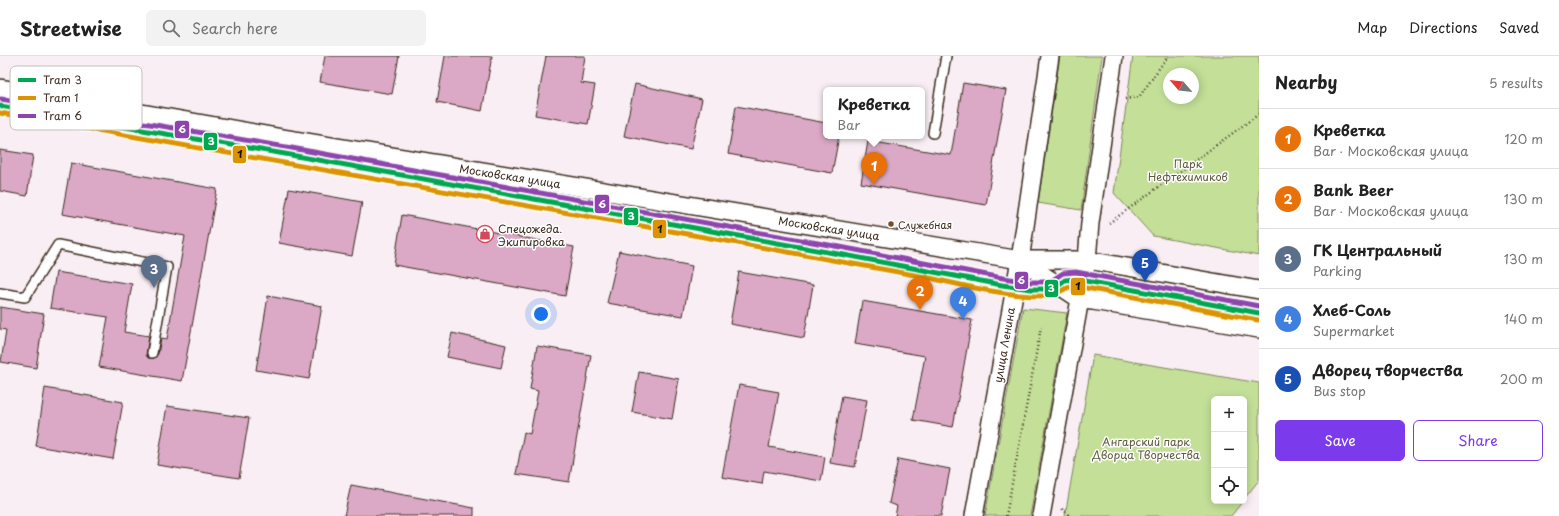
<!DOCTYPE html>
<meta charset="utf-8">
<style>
body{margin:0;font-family:"Playpen Sans",sans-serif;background:#f2f2f2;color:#222}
.controls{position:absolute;right:12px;bottom:12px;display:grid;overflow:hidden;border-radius:6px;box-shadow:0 2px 10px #0003}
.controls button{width:36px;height:36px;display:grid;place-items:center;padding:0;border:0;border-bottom:1px solid #e0e0e0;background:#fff;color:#222;font:20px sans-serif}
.compass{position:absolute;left:1163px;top:12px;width:36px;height:36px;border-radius:50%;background:#fff;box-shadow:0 2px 10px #0003;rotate:298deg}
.you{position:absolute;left:541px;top:258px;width:14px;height:14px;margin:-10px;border:3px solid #fff;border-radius:50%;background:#1a73e8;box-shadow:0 0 0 6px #1a73e833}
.badge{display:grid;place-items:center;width:26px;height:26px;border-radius:50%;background:#7c3aed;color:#fff;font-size:13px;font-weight:700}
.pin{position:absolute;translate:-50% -33px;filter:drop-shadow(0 1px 2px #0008)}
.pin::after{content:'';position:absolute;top:21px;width:14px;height:12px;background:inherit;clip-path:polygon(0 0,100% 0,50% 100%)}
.popup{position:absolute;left:823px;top:31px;width:102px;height:52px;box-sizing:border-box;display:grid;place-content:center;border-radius:6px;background:#fff;filter:drop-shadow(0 1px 3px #0005);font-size:13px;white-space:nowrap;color:#767676}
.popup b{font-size:15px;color:#222}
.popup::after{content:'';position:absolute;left:50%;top:100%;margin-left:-8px;border:8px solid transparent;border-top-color:#fff}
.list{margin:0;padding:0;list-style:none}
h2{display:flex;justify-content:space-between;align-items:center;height:52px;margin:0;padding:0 16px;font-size:17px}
h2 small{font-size:13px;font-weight:400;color:#767676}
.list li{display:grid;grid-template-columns:26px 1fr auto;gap:12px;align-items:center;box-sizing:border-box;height:60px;padding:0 16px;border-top:1px solid #e0e0e0}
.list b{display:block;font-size:15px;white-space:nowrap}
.list p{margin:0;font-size:13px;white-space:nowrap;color:#767676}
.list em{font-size:13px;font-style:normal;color:#767676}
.actions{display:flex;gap:8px;padding:12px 16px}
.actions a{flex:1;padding:9px 0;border:1px solid #7c3aed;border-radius:6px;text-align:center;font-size:14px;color:#7c3aed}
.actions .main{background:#7c3aed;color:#fff}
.icon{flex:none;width:22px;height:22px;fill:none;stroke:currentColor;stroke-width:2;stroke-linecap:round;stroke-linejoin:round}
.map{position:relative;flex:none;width:1259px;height:460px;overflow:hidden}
header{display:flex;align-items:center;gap:24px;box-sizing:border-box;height:56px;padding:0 20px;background:#fff;border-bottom:1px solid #e0e0e0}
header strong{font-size:19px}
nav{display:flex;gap:22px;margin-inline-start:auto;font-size:14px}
.search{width:280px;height:36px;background:#f2f2f2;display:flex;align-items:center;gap:10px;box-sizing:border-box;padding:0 14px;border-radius:6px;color:#767676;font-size:15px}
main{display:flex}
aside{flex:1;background:#fff}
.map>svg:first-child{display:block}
.green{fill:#c4e098;stroke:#80855b;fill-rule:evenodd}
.building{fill:#dba9c6;stroke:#3b2a1e}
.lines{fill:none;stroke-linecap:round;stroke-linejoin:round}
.lane-casing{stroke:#3b2a1e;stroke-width:12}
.street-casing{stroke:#3b2a1e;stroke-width:20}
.path{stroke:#3b2a1e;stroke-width:2.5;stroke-dasharray:1 3;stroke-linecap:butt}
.lane{stroke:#fff;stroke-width:9}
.street{stroke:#fff;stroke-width:17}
.tram-1-casing{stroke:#fff;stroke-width:8}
.tram-2-casing{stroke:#fff;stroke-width:8}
.tram-3-casing{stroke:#fff;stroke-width:8}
.tram-1{stroke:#00a651;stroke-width:5}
.tram-2{stroke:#db9304;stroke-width:5}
.tram-3{stroke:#8e44ad;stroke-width:5}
.bus-dot{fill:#7a4b2a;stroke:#fff;stroke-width:1.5}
.labels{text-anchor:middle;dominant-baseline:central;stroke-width:3;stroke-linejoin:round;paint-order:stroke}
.bus-label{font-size:10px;fill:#3b2a1e;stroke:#fff;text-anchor:start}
.park-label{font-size:11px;fill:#5d583c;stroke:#fff}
.street-label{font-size:11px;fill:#3b2a1e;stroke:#fff}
.poi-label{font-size:11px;fill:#3b2a1e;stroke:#fff;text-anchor:start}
.key{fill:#fff;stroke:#c4bfbc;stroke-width:1}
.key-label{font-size:11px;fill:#3b2a1e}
.line-badge{stroke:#fff;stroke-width:1.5}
.badge-label{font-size:11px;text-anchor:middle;font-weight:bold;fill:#fff}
.pale-badge-label{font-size:11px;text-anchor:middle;font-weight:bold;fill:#111}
</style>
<header>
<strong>Streetwise</strong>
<div class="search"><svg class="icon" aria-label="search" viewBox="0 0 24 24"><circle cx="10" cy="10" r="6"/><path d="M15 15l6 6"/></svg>Search here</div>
<nav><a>Map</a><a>Directions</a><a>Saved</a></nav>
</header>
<main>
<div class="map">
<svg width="1259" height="460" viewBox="0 0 1259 460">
<rect width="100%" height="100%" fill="#f8eef4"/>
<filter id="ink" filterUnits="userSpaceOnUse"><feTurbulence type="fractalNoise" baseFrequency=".025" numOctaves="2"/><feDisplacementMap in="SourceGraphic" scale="8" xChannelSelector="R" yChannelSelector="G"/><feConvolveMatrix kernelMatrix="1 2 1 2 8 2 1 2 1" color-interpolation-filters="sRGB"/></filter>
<g filter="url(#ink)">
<g class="green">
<polygon points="1060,0 1102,0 1081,154 1038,147"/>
<path d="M1133,0H1259V200L1153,180L1114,137ZM1169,18H1193V42H1169Z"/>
<polygon points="1023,252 1067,257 1030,460 985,460"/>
<polygon points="1093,299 1259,327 1259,424 1244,443 1244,343 1214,343 1214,445 1243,445 1231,460 1065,460"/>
</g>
<g class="building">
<polygon points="325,0 399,0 392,38 320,26"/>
<polygon points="445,0 492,0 482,55 437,46"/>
<polygon points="546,0 585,0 581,27 595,29 588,68 535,59"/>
<polygon points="963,27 1006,34 986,149 861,127 868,85 951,99"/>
<polygon points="635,28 702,43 691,93 624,80"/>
<polygon points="736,50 826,67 826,80 839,80 832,117 728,98"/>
<polygon points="0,94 33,99 27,140 0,135"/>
<polygon points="71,107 217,133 182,325 99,311 108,261 50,252 56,216 132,228 124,276 149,280 146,299 148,302 154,302 158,298 161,282 167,283 185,180 62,158"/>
<polygon points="289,133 362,146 352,200 279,187"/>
<polygon points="402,159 574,191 565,240 394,209"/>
<polygon points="619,195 692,210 683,260 607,247"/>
<polygon points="739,216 813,229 804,282 730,268"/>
<polygon points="268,240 322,250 309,323 256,314"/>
<polygon points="862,245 972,264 953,371 913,364 925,300 855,288"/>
<polygon points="0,251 44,258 36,312 1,306 6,274 0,273"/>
<polygon points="452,277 506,289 501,312 447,301"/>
<polygon points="537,290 591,299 569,426 516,418 524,376 530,378 538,335 530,333"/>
<polygon points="639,316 679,323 672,363 632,356"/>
<polygon points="739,329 779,336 769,391 825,401 821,425 764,415 762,428 722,421"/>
<polygon points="45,332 123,346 113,403 36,390"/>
<polygon points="842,340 867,344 855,411 830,407"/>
<polygon points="167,350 249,362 239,422 157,409"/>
<polygon points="898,403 950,413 941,460 895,460 897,450 889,447"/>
<polygon points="351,429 474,452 474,460 344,460"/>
</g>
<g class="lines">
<g class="lane-casing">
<g id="lane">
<polyline points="933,77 946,0"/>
<polyline points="0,237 25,241 58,189 167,211 152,297"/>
</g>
</g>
<g class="street-casing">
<g id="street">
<polyline points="0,32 277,81 1020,204 1087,204 1259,234"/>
<polyline points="1020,204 1081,244 1093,245 1259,273"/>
<polyline points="974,460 1020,204 1050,0"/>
<polyline points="1041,460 1087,204 1090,167 1114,0"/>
</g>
</g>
<g class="path">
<polyline points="1125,43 1139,41 1168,0"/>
<polyline points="1109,167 1259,58"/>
<polyline points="1062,453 1071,460"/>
<polyline points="1006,460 1041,271"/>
</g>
<use href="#lane" class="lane"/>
<use href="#street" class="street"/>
<g class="tram-1-casing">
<polyline id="tram-1" points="0,50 285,98 839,198 1002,229 1031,233 1047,233 1054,232 1065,224 1075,223 1259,257"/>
</g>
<g class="tram-2-casing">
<path id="tram-2" d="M0,57C231,96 462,137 693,179C768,192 844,206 920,220C958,228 1006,241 1044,240C1059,240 1062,231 1075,230L1258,264"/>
</g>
<g class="tram-3-casing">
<polyline id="tram-3" points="1,43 286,91 840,191 1003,222 1031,226 1047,226 1051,225 1063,217 1076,216 1259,250"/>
</g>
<use href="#tram-1" class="tram-1"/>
<use href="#tram-2" class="tram-2"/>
<use href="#tram-3" class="tram-3"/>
</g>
</g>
<defs>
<g id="shop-ring" transform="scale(0.9)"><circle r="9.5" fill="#fff" stroke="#d1495b" stroke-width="1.5"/><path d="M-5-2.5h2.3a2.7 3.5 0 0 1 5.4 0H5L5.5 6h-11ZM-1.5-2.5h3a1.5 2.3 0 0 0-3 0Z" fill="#d1495b"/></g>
</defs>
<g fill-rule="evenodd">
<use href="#shop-ring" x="485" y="178"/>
</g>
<circle class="bus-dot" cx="891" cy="168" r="3.5"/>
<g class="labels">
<g class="bus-label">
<text x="898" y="168">Служебная</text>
</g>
<g class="park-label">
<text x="1188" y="107">Парк<tspan x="1188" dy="13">Нефтехимиков</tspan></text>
<text x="1146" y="385">Ангарский парк<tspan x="1146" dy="13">Дворца Творчества</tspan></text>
</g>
<g class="street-label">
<text transform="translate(510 120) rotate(9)">Московская улица</text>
<text transform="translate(829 172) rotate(9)">Московская улица</text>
<text transform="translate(1004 289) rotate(-80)">улица Ленина</text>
</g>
<g class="poi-label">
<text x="498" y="172">Спецожеда.<tspan x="498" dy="13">Экипировка</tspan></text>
</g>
</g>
<rect x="10" y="10" width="132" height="64" rx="6" class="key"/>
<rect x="18" y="22" width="18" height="4" fill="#00a651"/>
<rect x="18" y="40" width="18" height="4" fill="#db9304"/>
<rect x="18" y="58" width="18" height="4" fill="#8e44ad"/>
<g class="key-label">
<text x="43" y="28">Tram 3</text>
<text x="43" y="46">Tram 1</text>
<text x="43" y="64">Tram 6</text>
</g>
<g class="line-badge">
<rect x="174" y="64" width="16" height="19" rx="4" fill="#8e44ad"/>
<rect x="203" y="76" width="15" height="19" rx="4" fill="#00a651"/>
<rect x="232" y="89" width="15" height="19" rx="4" fill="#db9304"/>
<rect x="594" y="138" width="16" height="20" rx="4" fill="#8e44ad"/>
<rect x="623" y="151" width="16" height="19" rx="4" fill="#00a651"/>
<rect x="652" y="163" width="15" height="20" rx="4" fill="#db9304"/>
<rect x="1014" y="215" width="15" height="19" rx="4" fill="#8e44ad"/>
<rect x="1070" y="221" width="16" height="19" rx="4" fill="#db9304"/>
<rect x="1044" y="223" width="15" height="19" rx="4" fill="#00a651"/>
</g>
<g class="badge-label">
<text x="182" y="77">6</text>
<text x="211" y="89">3</text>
<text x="602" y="152">6</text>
<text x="631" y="164">3</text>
<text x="1021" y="228">6</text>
<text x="1051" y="236">3</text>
</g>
<g class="pale-badge-label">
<text x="240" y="102">1</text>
<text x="660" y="177">1</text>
<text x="1078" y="234">1</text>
</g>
</svg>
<div class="controls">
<button>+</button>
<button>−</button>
<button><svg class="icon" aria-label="locate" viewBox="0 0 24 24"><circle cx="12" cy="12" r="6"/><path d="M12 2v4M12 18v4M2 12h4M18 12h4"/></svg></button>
</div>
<svg class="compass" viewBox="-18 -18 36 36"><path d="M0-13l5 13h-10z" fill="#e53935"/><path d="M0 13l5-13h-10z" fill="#767676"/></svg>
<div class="you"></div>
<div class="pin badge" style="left:874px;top:129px;background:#e8710a">1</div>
<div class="popup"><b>Креветка</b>Bar</div>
<div class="pin badge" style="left:920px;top:254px;background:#e8710a">2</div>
<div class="pin badge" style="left:154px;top:232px;background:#5c6f8a">3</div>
<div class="pin badge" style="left:963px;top:264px;background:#3f7fe0">4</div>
<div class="pin badge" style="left:1145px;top:226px;background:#1a4fb4">5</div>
</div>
<aside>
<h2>Nearby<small>5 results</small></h2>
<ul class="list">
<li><span class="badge" style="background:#e8710a">1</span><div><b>Креветка</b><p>Bar · Московская улица</p></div><em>120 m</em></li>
<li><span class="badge" style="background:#e8710a">2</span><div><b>Bank Beer</b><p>Bar · Московская улица</p></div><em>130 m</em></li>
<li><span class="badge" style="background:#5c6f8a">3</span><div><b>ГК Центральный</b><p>Parking</p></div><em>130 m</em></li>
<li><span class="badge" style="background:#3f7fe0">4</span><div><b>Хлеб-Соль</b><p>Supermarket</p></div><em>140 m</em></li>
<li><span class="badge" style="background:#1a4fb4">5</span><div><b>Дворец творчества</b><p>Bus stop</p></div><em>200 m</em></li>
</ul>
<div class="actions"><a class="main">Save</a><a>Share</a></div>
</aside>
</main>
